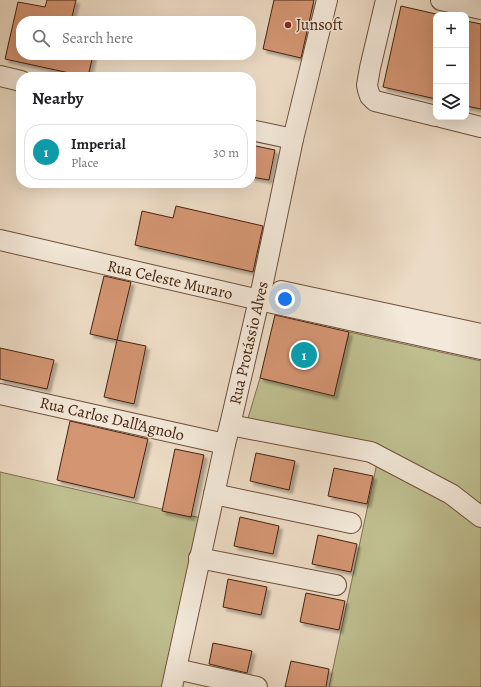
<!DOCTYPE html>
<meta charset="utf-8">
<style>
body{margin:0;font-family:Alegreya,serif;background:#f6f6f6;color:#202124}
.controls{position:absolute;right:12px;top:12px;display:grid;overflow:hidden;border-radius:8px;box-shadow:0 4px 16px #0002}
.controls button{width:36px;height:36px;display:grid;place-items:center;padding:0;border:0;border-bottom:1px solid #e0e0e0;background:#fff;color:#202124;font:20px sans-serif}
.you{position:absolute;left:285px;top:299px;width:14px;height:14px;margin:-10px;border:3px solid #fff;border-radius:50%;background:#1a73e8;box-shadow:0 0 0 6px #1a73e833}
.badge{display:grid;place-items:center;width:26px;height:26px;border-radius:50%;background:#0f766e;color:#fff;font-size:13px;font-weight:700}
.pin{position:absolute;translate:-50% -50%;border:2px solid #fff;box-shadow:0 1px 4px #0006}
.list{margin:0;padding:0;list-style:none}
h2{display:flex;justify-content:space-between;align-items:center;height:52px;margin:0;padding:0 16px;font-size:17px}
h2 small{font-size:13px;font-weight:400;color:#757577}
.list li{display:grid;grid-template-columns:26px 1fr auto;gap:12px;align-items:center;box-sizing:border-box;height:56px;margin:0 8px 8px;padding:0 8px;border:1px solid #e0e0e0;border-radius:16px}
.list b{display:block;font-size:15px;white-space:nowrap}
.list p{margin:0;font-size:13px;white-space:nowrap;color:#757577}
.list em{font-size:13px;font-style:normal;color:#757577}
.icon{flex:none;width:22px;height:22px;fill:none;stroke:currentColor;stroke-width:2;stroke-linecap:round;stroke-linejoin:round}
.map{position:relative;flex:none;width:481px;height:687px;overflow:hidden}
.search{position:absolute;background:#fff;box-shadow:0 4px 16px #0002;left:16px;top:16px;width:240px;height:44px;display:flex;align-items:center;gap:10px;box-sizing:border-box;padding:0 14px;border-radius:16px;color:#757577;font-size:15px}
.panel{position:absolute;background:#fff;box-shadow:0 4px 16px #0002;left:16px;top:72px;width:240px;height:116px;border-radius:16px}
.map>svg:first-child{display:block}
.green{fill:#bfbe8f;stroke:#82704f}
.building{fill:#d49573;stroke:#44220f;filter:url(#shadow)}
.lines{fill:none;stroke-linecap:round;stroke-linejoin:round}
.minor-casing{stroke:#6e503c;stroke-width:22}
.minor{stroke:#f3e8d9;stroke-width:20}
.poi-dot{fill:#8f2418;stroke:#f3e8d9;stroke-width:1.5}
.labels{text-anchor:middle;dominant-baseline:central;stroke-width:3;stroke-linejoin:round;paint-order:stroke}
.poi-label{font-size:16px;fill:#44220f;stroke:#f3e8d9;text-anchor:start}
.street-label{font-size:16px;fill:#44220f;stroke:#f3e8d9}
</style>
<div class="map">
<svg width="481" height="687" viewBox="0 0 481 687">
<defs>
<filter id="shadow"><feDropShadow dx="3.5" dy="3.5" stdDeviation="1" flood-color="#0004"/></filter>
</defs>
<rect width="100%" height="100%" fill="#ecdbc4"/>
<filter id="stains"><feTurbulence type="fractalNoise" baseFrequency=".005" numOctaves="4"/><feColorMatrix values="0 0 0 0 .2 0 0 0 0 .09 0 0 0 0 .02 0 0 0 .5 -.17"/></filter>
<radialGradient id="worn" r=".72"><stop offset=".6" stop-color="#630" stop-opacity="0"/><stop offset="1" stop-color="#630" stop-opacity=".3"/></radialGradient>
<g class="green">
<polygon points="349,332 481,361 481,687 329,687 377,463 243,435 260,378 334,395"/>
<polygon points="0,472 201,518 164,687 0,687"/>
</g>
<g class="building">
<polygon points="47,0 76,0 71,21 21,21 21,55 93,55 88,77 5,59 18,2 45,7"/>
<polygon points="274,0 314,0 301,58 263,49"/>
<polygon points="401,6 436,14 436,99 383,87"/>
<polygon points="466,21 481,24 481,109 466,106"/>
<polygon points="251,145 275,150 269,180 251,177"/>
<polygon points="176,206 263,226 253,272 135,245 142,211 173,218"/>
<polygon points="104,276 131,282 117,340 90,334"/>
<polygon points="275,315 349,332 334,396 260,378"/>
<polygon points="117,340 146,346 134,404 104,397"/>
<polygon points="0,348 54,360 47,389 0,379"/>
<polygon points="70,421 148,439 134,498 57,480"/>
<polygon points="175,449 204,455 191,517 162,511"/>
<polygon points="256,453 295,461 289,490 250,481"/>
<polygon points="334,468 373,476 367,504 328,496"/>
<polygon points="240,517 279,526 273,554 234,546"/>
<polygon points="318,535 357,544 351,572 312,564"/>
<polygon points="228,579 267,587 261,615 223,607"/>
<polygon points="306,593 345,601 339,630 300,622"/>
<polygon points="213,643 252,651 247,673 209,664"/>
<polygon points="291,661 329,669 326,687 285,687"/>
</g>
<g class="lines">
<g class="minor-casing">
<g id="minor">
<polyline points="386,0 370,68 367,85 368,90 370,96 375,101 436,116"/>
<polyline points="441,0 481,9"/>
<polyline points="0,76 21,81"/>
<polyline points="441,117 481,127"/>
<polyline points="251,130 293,139"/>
<polyline points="0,240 259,300 481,349"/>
<polyline points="281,291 481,334"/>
<polyline points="0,394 225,444"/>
<polyline points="230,425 371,452 451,494 481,517"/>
<polyline points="214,494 351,523"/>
<polyline points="199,558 336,585"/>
<polyline points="176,669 257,687"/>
<polyline points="172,687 225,444 230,425 262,287 293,139 327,0"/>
</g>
</g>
<use href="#minor" class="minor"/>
</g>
<circle class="poi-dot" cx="288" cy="25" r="4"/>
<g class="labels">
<g class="poi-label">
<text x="296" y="25">Junsoft</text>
</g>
<g class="street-label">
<text transform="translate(170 280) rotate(13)">Rua Celeste Muraro</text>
<text transform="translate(249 343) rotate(-77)">Rua Protássio Alves</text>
<text transform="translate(112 419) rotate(13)">Rua Carlos Dall'Agnolo</text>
</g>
</g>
<rect width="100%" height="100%" filter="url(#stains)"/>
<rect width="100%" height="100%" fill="url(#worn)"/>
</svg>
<div class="controls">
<button>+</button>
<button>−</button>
<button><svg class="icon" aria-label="layers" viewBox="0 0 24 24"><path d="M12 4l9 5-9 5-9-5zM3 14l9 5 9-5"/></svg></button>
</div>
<div class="you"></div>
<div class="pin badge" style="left:304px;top:355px;background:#0f9aa8">1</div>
<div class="search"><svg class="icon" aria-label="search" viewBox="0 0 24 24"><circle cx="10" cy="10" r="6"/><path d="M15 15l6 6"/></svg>Search here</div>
<section class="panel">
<h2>Nearby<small></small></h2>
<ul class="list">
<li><span class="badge" style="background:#0f9aa8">1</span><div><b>Imperial</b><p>Place</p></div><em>30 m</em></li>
</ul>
</section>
</div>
